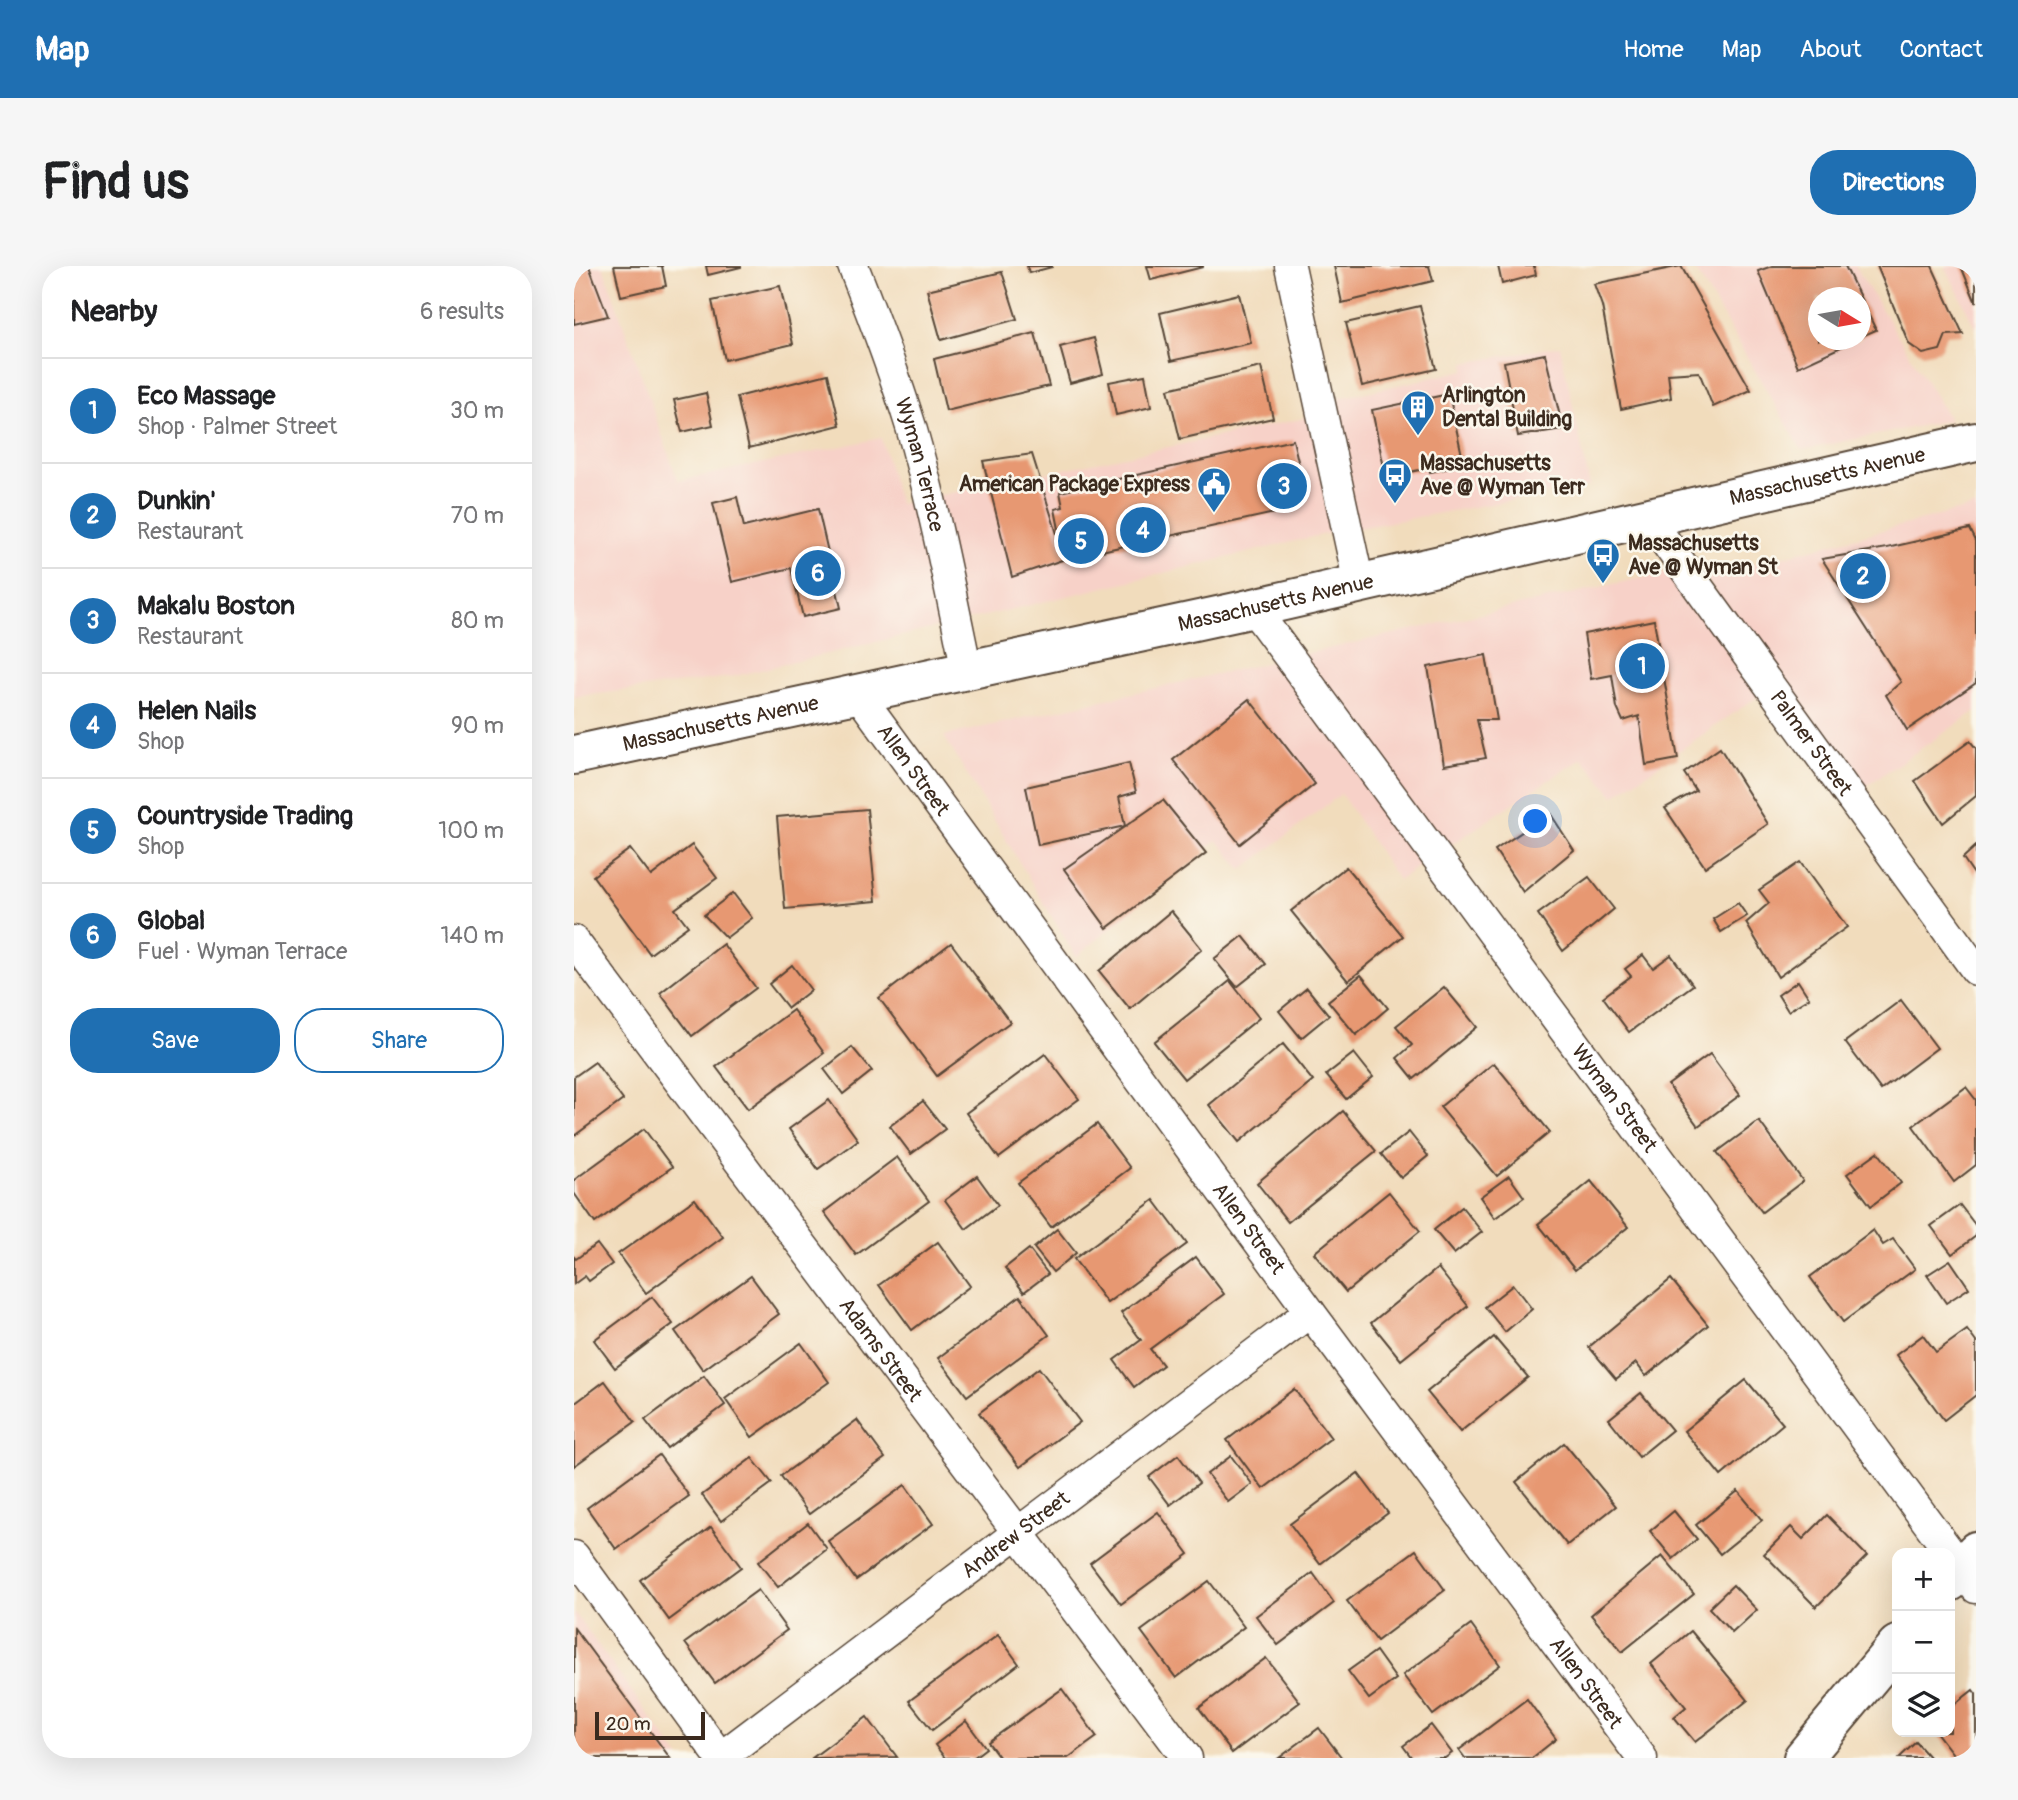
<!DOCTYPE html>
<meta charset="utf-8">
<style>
body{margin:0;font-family:Pangolin,sans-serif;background:#f6f6f6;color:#202124}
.controls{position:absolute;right:21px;bottom:21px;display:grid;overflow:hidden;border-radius:14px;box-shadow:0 7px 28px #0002}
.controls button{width:63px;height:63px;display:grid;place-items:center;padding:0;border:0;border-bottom:2px solid #e0e0e0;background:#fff;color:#202124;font:35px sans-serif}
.compass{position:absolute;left:1234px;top:21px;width:63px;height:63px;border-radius:50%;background:#fff;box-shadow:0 7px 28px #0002;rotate:101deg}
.scale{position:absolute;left:21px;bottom:18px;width:110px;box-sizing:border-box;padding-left:7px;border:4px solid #3b2a1e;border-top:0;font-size:19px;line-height:24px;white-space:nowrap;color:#3b2a1e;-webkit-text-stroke:5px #fbf7ec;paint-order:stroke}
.you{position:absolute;left:962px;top:556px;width:24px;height:24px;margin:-18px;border:5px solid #fff;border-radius:50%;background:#1a73e8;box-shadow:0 0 0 10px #1a73e833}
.badge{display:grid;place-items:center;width:46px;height:46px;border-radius:50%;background:#1f6fb2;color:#fff;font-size:23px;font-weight:700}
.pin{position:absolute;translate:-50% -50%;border:4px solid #fff;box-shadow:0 2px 7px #0006}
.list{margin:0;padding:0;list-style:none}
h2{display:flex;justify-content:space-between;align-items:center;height:91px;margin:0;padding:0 28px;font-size:30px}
h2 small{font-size:23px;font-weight:400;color:#757577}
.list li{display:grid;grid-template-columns:46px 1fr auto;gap:21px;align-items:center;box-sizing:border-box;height:105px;padding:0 28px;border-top:2px solid #e0e0e0}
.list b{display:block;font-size:26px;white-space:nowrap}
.list p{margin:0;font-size:23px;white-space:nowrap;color:#757577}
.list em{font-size:23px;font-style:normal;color:#757577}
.actions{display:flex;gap:14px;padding:21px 28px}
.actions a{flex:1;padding:16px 0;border:2px solid #1f6fb2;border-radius:28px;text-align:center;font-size:24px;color:#1f6fb2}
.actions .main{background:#1f6fb2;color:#fff}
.icon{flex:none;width:38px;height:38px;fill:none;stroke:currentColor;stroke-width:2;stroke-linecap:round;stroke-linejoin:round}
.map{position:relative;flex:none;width:1402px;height:1492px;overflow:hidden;border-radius:28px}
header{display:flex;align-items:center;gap:42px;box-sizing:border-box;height:98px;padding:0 35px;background:#1f6fb2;color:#fff}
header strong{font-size:33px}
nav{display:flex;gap:38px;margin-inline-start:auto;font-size:24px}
.intro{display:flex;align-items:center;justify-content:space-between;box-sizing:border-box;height:168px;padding:0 42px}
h1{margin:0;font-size:49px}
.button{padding:18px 32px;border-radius:28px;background:#1f6fb2;color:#fff;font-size:24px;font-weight:700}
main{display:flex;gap:42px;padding:0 42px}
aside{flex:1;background:#fff;border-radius:28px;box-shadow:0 7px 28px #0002}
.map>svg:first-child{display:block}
.built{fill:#f7d1c8;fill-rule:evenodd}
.building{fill:#e79872}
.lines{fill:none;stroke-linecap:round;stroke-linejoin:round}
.minor-casing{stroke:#564536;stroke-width:33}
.primary-casing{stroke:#564536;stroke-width:42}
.trunk-casing{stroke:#564536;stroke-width:42}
.minor{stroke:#fff;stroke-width:30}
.primary{stroke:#fff;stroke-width:38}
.trunk{stroke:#fff;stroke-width:38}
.labels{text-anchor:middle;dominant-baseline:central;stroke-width:5;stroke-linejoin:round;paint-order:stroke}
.poi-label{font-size:21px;font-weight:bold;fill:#3b2a1e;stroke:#fbf7ec;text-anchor:start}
.street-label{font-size:21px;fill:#3b2a1e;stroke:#fbf7ec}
</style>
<header>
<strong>Map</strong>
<nav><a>Home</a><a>Map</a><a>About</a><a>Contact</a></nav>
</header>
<div class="intro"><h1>Find us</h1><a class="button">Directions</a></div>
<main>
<aside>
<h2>Nearby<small>6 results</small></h2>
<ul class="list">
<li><span class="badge">1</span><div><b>Eco Massage</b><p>Shop · Palmer Street</p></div><em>30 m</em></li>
<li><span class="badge">2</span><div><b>Dunkin'</b><p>Restaurant</p></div><em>70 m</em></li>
<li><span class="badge">3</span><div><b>Makalu Boston</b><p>Restaurant</p></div><em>80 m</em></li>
<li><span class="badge">4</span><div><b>Helen Nails</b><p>Shop</p></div><em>90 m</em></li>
<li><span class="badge">5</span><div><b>Countryside Trading</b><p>Shop</p></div><em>100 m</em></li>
<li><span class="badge">6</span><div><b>Global</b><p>Fuel · Wyman Terrace</p></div><em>140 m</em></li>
</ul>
<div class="actions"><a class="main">Save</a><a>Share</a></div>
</aside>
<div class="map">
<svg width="1402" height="1492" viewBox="0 0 1402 1492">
<rect width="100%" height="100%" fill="#fbf7ec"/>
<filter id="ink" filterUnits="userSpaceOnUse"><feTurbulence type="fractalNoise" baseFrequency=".0143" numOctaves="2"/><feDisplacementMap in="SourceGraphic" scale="14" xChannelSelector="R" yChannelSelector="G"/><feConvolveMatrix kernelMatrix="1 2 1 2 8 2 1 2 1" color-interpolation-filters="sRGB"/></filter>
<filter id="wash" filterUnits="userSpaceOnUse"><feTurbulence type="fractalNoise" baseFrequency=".00686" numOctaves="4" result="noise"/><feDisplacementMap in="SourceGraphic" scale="28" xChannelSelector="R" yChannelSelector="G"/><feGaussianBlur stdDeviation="1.57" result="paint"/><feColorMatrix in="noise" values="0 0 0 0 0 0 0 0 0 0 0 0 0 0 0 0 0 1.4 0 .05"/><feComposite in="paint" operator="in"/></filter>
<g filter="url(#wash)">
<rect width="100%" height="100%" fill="#f1dcbc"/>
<g class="built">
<polygon points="0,0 29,0 104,215 307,172 325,238 727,153 762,133 891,104 891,97 986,80 1016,220 751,268 157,411 0,431"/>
<path d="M1119,0H1281L1376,154L1228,184ZM1244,32H1286V74H1244Z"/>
<polygon points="1371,0 1402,0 1402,63"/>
<polygon points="1402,240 1402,445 1282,527 1131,311"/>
<polygon points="1097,305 1186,429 1040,530 1008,492 824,614 767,528 668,604 643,574 502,691 370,470"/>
<polygon points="0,1346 106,1492 0,1492"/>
</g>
<g id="blocks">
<g class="building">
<polygon points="0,0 15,0 34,50 0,58"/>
<polygon points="40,0 88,0 92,20 47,30"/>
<polygon points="132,0 167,0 167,1 134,9"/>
<polygon points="453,0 478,0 478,1 455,7"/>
<polygon points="573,0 629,0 629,1 577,14"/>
<polygon points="760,0 855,0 859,15 768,37"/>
<polygon points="924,0 960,0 962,9 928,18"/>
<polygon points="1107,0 1177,124 1139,141 1125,106 1094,108 1097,132 1047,143 1028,40 1020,18"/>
<polygon points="1198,0 1271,0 1302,64 1286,71 1286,32 1244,32 1244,74 1282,74 1224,101 1184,5"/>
<polygon points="1303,0 1358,0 1389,68 1372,69 1366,84 1349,88 1335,78"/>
<polygon points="1387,0 1402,0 1402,37"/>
<polygon points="428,6 443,53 367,74 353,24"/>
<polygon points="206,20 219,78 151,94 138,35"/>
<polygon points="665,28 677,77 597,95 586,47"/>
<polygon points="846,40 862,103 788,120 772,57"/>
<polygon points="461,67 475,120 372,145 360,93"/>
<polygon points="520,72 529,108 496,117 486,81"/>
<polygon points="971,88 989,163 944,170 930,96"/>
<polygon points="687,101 699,152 606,173 594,123"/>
<polygon points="254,108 266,159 175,182 163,131"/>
<polygon points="571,109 577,141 542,149 535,116"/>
<polygon points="132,127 139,159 108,166 100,134"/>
<polygon points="875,128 890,199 856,206 855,202 812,211 798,144"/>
<polygon points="719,174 732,229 723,242 491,293 481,243 489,241 486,226"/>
<polygon points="458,188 491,293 438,311 409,195"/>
<polygon points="163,231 170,261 244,243 267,342 229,351 217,302 158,316 139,237"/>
<polygon points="1396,263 1402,275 1402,417 1333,464 1312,429 1327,416 1248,293 1313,282"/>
<polygon points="1080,354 1104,493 1072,499 1065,450 1049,455 1043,442 1038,409 1017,413 1010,368"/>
<polygon points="912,389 923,454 903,454 912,492 870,499 854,401"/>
<polygon points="675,433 741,518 666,578 599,494"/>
<polygon points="1396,475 1402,482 1402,530 1369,557 1341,515"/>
<polygon points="1146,482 1194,558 1131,601 1091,542 1122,525 1110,507"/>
<polygon points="555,497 562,526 545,531 551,560 464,579 452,521"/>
<polygon points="589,534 632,587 533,662 490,603"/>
<polygon points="293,543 302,635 211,643 203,551"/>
<polygon points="976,547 1000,584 949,626 921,584"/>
<polygon points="118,579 143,612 101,643 114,660 76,688 19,610 56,583 77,610"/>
<polygon points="1402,580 1402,611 1389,592"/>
<polygon points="1226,596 1273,661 1204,711 1172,657 1195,637 1185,624"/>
<polygon points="772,601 829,670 774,715 717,645"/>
<polygon points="1015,611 1040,643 989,685 964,648"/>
<polygon points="159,627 178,652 152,672 130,649"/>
<polygon points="1164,637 1173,650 1147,666 1139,653"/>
<polygon points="597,645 628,683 556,743 525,705"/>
<polygon points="669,670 692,698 663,721 640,693"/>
<polygon points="377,677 436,756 363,810 305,732"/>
<polygon points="149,678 182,722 118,770 86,727"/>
<polygon points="1069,689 1079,702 1097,689 1119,719 1055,766 1029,731 1057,710 1051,703"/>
<polygon points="218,699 237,724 214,742 195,718"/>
<polygon points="787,709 814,742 782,769 754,735"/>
<polygon points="656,715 685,752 610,813 580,776"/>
<polygon points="1224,715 1235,732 1214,745 1204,729"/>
<polygon points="870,721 903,761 840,813 823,792 838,779 822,760"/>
<polygon points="733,722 755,749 727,772 705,745"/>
<polygon points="1327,734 1363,782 1307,824 1271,776"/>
<polygon points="219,744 250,787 174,843 142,801"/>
<polygon points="709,778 739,815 665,876 635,839"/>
<polygon points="278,781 298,805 269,828 250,803"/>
<polygon points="780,787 799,811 772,833 752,809"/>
<polygon points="471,788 505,833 425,892 392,847"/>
<polygon points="1136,788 1166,829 1124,860 1094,819"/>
<polygon points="21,796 49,834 0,870 0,811"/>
<polygon points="920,797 976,866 923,910 866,841"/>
<polygon points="1392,821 1402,834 1402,899 1380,916 1339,860"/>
<polygon points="255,834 284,874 244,903 215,863"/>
<polygon points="349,835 371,863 337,888 316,860"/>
<polygon points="769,845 802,885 714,956 683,917"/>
<polygon points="1185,855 1229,915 1188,946 1143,886"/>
<polygon points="523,858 556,902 477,961 444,917"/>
<polygon points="70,863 98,901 21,957 0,927 0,914"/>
<polygon points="835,866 854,890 827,912 807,888"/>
<polygon points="1304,886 1327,917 1297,940 1273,908"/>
<polygon points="323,891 355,935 282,989 250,946"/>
<polygon points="403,910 424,939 392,963 371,934"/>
<polygon points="935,910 950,931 921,952 906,931"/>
<polygon points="1017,915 1054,961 1001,1004 964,958"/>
<polygon points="815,926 846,965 772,1026 740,987"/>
<polygon points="121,933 149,971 72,1027 44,988"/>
<polygon points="580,934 613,978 533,1037 500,993"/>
<polygon points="1386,939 1402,960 1402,970 1378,988 1357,960"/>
<polygon points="888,941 908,966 880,988 860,964"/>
<polygon points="483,963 502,987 479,1006 460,982"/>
<polygon points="1299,964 1309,979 1319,973 1341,1003 1269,1056 1236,1011"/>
<polygon points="364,976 396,1020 338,1064 305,1019"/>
<polygon points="23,978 38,998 15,1015 11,1010 0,1018 0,991 2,993"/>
<polygon points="455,983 474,1008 450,1026 431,1002"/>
<polygon points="622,991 650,1028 576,1083 589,1099 560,1121 540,1094 567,1074 547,1047"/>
<polygon points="1376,994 1395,1022 1372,1037 1353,1009"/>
<polygon points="864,1002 894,1040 827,1094 797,1057"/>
<polygon points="177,1010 205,1048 129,1104 101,1065"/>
<polygon points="1097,1013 1134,1059 1072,1110 1062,1097 1042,1113 1015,1081"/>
<polygon points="939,1019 958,1043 931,1066 911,1041"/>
<polygon points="446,1030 475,1069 393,1130 364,1092"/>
<polygon points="78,1031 99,1058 41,1102 20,1074"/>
<polygon points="1393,1064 1402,1076 1402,1129 1370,1154 1322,1089 1349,1069 1362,1086"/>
<polygon points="920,1071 954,1111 886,1166 853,1126"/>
<polygon points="227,1077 255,1116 178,1171 151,1133"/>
<polygon points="465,1102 506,1156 446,1201 405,1147"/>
<polygon points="130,1110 151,1139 93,1182 71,1154"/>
<polygon points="1172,1114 1209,1158 1147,1210 1110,1165"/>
<polygon points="31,1115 61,1156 0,1200 0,1138"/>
<polygon points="720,1123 757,1172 689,1223 653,1174"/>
<polygon points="1067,1127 1098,1164 1065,1191 1035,1153"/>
<polygon points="283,1154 311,1192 235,1248 207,1210"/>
<polygon points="990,1177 1042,1240 993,1279 942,1216"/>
<polygon points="85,1189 115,1230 42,1283 13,1242"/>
<polygon points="604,1189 625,1217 596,1239 575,1211"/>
<polygon points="657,1190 678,1218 654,1236 633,1208"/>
<polygon points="178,1192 198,1217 147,1255 128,1229"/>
<polygon points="784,1207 814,1247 746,1298 716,1258"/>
<polygon points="331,1219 359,1258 282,1314 254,1275"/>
<polygon points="1164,1225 1188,1254 1146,1288 1122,1259"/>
<polygon points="1100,1245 1123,1273 1099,1293 1076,1265"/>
<polygon points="584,1246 615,1288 547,1338 516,1297"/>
<polygon points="1253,1249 1293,1290 1242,1341 1190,1288 1217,1261 1229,1273"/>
<polygon points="234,1257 253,1283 204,1321 184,1296"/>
<polygon points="137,1261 167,1301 95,1354 66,1314"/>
<polygon points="842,1284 871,1324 803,1375 773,1335"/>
<polygon points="1088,1290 1120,1328 1048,1386 1017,1349"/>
<polygon points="739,1307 760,1337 704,1379 682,1350"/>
<polygon points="635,1315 670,1361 602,1412 567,1365"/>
<polygon points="1159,1319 1183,1344 1158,1367 1135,1342"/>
<polygon points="184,1324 213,1364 141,1417 111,1377"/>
<polygon points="897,1359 926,1399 859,1449 829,1409"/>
<polygon points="0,1362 96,1492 0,1492"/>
<polygon points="1117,1365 1174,1434 1121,1476 1100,1451 1112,1441 1077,1398"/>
<polygon points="424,1369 445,1398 358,1464 335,1435"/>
<polygon points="802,1385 822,1413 795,1433 774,1405"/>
<polygon points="692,1392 726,1436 658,1487 625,1442"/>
<polygon points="488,1423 523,1471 494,1492 426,1492 414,1476"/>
<polygon points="1399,1424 1402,1428 1402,1492 1382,1492 1362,1466 1376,1466 1376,1442"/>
<polygon points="953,1433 982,1473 958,1492 891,1492 885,1484"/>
<polygon points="293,1451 323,1491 238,1492"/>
<polygon points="392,1455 412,1482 399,1492 371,1492 361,1479"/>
<polygon points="857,1459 878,1487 871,1492 838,1492 829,1480"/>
<polygon points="745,1462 768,1492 705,1492"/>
<polygon points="1342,1476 1356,1492 1325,1492"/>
</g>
</g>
</g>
<g filter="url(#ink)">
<use href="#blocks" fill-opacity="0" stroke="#564536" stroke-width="2"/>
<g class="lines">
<g class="minor-casing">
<g id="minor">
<path id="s1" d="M279,0C300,53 320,106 337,161C360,241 376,323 393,405"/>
<polyline points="716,0 785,318"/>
<path id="s2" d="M1074,252L1402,704"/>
<path id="s3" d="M679,342L1402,1322"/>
<path id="s4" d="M284,428L736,1046L1068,1492"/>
<path id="s5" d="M0,675L613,1492"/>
<polyline points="0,1290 147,1492"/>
<path id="s6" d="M147,1491L736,1046"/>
</g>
</g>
<g class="primary-casing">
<g id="primary">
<polyline points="1376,1316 1402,1285"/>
<polyline points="1229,1492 1323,1379"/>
</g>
</g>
<g class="trunk-casing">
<g id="trunk">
<path id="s7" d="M0,489L662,346L1402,176"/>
</g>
</g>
<use href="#minor" class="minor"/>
<use href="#primary" class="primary"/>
<use href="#trunk" class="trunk"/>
</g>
</g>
<defs>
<g id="building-pin" transform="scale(1.75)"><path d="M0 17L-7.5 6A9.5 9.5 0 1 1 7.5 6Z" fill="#1f6fb2" stroke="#fbf7ec"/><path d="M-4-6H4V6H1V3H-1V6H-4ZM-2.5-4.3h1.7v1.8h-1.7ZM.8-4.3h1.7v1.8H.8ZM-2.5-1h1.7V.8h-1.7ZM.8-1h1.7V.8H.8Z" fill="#fff"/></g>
<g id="bus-pin" transform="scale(1.75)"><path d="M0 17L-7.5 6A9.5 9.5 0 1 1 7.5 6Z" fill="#1f6fb2" stroke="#fbf7ec"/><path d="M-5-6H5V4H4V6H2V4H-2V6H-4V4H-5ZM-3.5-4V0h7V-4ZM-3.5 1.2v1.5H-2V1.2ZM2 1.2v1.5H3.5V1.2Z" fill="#fff"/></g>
<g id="civic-pin" transform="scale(1.75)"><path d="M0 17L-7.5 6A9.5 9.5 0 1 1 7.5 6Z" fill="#1f6fb2" stroke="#fbf7ec"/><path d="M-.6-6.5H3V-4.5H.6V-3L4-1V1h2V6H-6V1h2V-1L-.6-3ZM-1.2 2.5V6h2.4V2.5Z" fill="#fff"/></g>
</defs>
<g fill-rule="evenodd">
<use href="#building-pin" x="844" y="141"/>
<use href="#bus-pin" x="821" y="209"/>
<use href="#civic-pin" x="640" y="218"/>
<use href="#bus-pin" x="1029" y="289"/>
</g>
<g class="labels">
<g class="poi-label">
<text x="868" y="129">Arlington<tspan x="868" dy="24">Dental Building</tspan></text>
<text x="846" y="197">Massachusetts<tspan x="846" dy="24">Ave @ Wyman Terr</tspan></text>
<text x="616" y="218" text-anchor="end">American Package Express</text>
<text x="1054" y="277">Massachusetts<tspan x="1054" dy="24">Ave @ Wyman St</tspan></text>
</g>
<g class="street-label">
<text stroke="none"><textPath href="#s1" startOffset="210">Wyman Terrace</textPath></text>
<text stroke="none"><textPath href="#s7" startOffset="1284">Massachusetts Avenue</textPath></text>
<text stroke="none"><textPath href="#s7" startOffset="718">Massachusetts Avenue</textPath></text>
<text stroke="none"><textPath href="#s7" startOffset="150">Massachusetts Avenue</textPath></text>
<text stroke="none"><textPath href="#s2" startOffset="278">Palmer Street</textPath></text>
<text stroke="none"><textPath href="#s4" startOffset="94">Allen Street</textPath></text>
<text stroke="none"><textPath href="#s3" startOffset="609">Wyman Street</textPath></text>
<text stroke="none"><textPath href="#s4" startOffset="662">Allen Street</textPath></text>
<text stroke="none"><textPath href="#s5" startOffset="511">Adams Street</textPath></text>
<text stroke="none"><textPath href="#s6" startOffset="369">Andrew Street</textPath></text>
<text stroke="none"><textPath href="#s4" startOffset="1228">Allen Street</textPath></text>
</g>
</g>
</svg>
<div class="controls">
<button>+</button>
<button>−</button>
<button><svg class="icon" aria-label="layers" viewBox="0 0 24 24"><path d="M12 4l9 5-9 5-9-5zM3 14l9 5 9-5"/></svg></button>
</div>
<svg class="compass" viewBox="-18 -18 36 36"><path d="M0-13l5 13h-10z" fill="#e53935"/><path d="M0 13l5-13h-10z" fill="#757577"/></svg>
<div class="scale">20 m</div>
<div class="you"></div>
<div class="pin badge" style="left:1068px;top:400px">1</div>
<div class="pin badge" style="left:1289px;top:310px">2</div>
<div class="pin badge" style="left:710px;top:220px">3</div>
<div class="pin badge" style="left:569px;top:264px">4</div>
<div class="pin badge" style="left:507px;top:275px">5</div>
<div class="pin badge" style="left:244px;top:307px">6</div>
</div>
</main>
